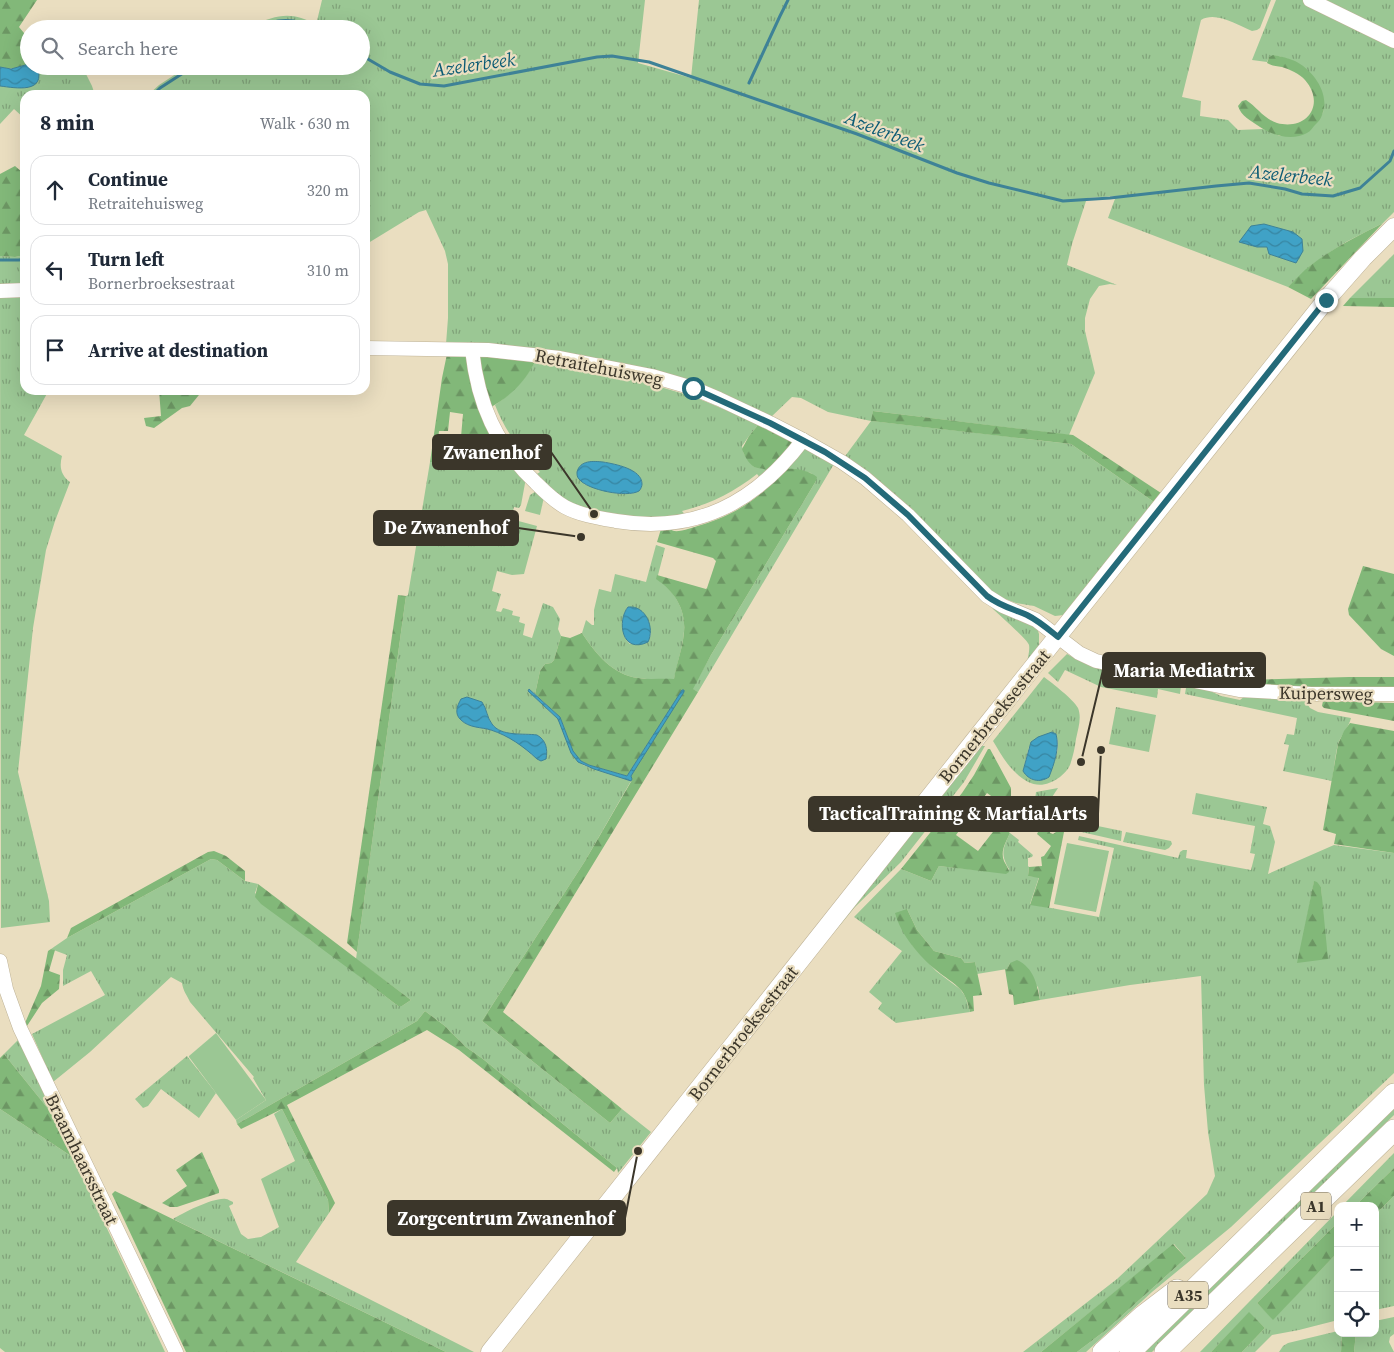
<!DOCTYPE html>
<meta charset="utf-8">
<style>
body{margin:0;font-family:"Source Serif 4",serif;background:#f6f6f7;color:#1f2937}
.controls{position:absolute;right:15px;bottom:15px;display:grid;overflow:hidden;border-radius:10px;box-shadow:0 5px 20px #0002}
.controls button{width:45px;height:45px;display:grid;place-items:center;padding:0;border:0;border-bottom:1px solid #e0e1e3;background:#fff;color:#1f2937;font:25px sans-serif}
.stop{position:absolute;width:15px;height:15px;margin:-11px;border:4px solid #246a79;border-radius:50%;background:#fff}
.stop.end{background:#246a79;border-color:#fff;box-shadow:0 1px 5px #0008}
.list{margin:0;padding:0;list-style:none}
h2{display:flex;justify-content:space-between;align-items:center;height:65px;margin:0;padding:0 20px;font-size:21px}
h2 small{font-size:16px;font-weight:400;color:#747a83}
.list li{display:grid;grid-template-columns:32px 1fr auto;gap:15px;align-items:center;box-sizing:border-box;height:70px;margin:0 10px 10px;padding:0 10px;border:1px solid #e0e1e3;border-radius:15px}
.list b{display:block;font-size:19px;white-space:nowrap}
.list p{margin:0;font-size:16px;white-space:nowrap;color:#747a83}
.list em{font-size:16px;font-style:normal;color:#747a83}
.icon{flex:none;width:28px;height:28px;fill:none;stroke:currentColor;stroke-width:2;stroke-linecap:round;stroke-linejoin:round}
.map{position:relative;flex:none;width:1394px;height:1352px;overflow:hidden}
.search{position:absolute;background:#fff;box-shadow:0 5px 20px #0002;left:20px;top:20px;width:350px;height:55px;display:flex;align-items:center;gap:12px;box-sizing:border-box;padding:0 18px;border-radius:28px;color:#747a83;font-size:19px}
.panel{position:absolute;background:#fff;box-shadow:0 5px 20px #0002;left:20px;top:90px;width:350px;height:305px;border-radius:15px}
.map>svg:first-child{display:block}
.grass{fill:url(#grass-tufts);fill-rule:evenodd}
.forest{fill:url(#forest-firs)}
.park{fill:#9bc794}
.water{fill:url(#water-waves);stroke:#3e8297}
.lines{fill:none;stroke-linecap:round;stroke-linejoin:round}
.stream{stroke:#3e8297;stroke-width:3}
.minor-casing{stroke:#beb296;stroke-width:15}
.major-casing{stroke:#beb296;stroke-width:19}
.highway-casing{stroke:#beb296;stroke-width:22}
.minor{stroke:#fff;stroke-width:14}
.major{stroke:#fff;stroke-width:18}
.highway{stroke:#fff;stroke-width:21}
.route{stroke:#246a79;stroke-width:6}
.labels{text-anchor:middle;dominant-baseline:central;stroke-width:4.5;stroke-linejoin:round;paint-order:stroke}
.shield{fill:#eadec0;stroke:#706857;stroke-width:1}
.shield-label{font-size:16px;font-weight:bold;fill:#3b362a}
.street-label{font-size:18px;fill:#3b362a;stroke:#eadec0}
.water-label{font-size:19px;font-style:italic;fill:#0b5b74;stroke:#eadec0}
.leader{fill:none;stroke:#3b362a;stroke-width:2}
.callout-dot{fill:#3b362a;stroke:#eadec0;stroke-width:2}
.callout{fill:#3b362a;stroke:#3b362a;stroke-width:2}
.callout-label{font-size:19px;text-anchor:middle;font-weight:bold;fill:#fff}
</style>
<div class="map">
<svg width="1394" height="1352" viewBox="0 0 1394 1352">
<defs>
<pattern id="grass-tufts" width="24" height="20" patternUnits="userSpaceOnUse" patternTransform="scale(1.25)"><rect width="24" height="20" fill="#9bc794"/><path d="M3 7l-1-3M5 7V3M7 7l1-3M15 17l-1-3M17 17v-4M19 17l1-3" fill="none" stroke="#80a279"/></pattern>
<pattern id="forest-firs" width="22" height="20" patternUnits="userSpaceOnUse" patternTransform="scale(1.25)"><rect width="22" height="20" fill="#82b879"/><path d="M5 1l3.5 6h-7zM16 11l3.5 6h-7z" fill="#6c9663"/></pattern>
<pattern id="water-waves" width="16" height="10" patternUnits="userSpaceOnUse" patternTransform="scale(1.25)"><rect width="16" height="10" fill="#40a2c6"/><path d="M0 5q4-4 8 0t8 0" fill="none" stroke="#3785a1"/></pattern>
</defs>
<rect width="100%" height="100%" fill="#eadec0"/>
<g class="grass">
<path d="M322,0H645L638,63L691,78L699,0H1271L1260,28L1257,30L1252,31C1237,25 1216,11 1201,20L1182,97L1201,101L1200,116L1228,120L1238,130L1263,129L1280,136L1323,113C1327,89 1310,67 1288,59C1281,57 1275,54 1269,57L1267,62L1252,60L1276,0H1304L1394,44V212L1383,223L1346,242L1324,256L1310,266L1288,287L1108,218L1116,196L1087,198L1072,244L1067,265L1117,285L1110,284L1099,286L1090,299L1085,318V331L1095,373L1069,435L873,411L872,421L1071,444L1154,502L1064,615L1055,616L1034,606L1016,603L1000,597L989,591L843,459L871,421L828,412L801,398L792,397L770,418L668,377L446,344L448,318V264L445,251L426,210L419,212L365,245V95H148L159,85L188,66H361V29H247C271,16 291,9 316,25Z"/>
<polygon points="1316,0 1394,0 1394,39"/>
<polygon points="37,66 82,66 92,86 95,95 25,95 25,119 14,109 0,124 0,86 26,88 39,73"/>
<polygon points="1394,254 1394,298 1350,298"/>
<polygon points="25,255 25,286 0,287 0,256 15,257"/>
<path d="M25,294V390H49L24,435L62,456C59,467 61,475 70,482L55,521L46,550L33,628L18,772L49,901L50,922L1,928L0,295Z"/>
<path d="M535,362C582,369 628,377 674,391C703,399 731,412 758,425L749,436L742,446L744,454L754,467L766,468L771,472L762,480L757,474C734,492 711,504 682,511L688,518L659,522L576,508L532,477L540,472C521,452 505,431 495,405C513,392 524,381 535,362ZM603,462C614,464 642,469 642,484C642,487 641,489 638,491C626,499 597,489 584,484V463Z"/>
<polygon points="806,447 834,464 698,692 692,689 711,655 816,481 811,473 791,469 788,469 771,485 769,482"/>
<path d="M506,455L526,478L521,505L519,508L514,507L511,519L537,526L524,574L512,575L497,571L492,591L501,594L496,611L501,612L503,608L513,611L512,615L520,617L519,622L525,624L523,635L532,638L543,603L553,607L560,619L558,629L561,636L554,660L551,663L545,664L540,671L535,694L529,689L528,691L558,719L583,765L631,781L585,861L482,1021L610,1123L622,1109L651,1132L618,1173L617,1168L483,1059L466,1047L445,1026L425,1011L417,1021L237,1124L236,1120L266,1100L253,1078L254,1077L190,1002C187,995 183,991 182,983L171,977L90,1052L53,1082L32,1034L105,995L91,971L63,986V970L67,955L51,949L67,938L211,859L217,860L245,881L258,884L255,893L310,940L331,954L398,1006H402L411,1000L356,959L406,596L408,595L430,462L487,464ZM482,702C487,709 487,718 492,724C501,737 524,734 537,735C546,740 548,750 546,759H537C529,753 522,745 513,739C505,735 495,731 487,729C473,726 465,727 457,714L459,703Z"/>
<polygon points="538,490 544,497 540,515 525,511 530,495"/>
<path d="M656,545L665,548L657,579C678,594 688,614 683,640C681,653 676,666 674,679C662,679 650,680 638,678C613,675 595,653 582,633L586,620L592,625H594V610L599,589L611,592L615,574L646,582ZM628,607H631L651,634L648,642L630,644C621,636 620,616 628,607Z"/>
<path d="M992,608L1037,628L1039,634V647L1027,662C1028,657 1030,650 1029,645C1028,640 998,614 992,608Z"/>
<polygon points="1067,654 1078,660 1180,683 1181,686 1180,694 1158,689 1157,698 1101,687 1065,670 1058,682 1048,673"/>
<path d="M1044,677C1052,683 1073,699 1078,708C1082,718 1078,729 1076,739C1075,747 1073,757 1070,765C1068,770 1064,773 1060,777C1042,790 1028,786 1013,770C1005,762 999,751 993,741ZM1052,732L1056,734C1062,751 1053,766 1043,780L1031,779L1023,771L1029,747Z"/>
<path d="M1189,685L1204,688L1221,696L1240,700L1245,696L1304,699L1310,708L1318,712L1351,718C1349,727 1341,735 1338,744C1335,756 1334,769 1332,781L1283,771L1289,745L1284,744L1287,734L1294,735L1297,718L1185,694L1186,688Z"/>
<polygon points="1116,707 1156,715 1149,752 1109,744"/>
<polygon points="979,746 985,746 964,782 901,862 855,907 836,930 836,925"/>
<polygon points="1058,788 1043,811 1034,808 1036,792"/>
<path d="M1196,793L1267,807L1263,824L1270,826L1275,842L1268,874L1334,845L1394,853V1073L1231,1227L1152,1292L1086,1352H1077L1106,1330L1186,1258L1174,1244L1041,1352H1023L1117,1279L1207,1194L1215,1176L1208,1132L1204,1085L1201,976L1130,985L1040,1000L1038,987L1010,963L1007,969L977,974L975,962L965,963L961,958L934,951L917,930L907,909L912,945L936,971L960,989L965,996L970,1012L896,1023L878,1009L882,1003L869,992L902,951L854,917L901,869L931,881L939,866L1006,873L1009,869C1000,854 1003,848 1010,833L1019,840L1018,842L1033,855L1032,857L1028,858V866L1029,867L1028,876L1039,877L1030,904L1099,917L1114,848L1078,840L1079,836L1178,858L1180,852L1183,850H1187L1186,858L1251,870L1255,854L1250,853L1255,826L1192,814ZM1314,882L1321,887L1322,903L1298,963Z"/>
<polygon points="1049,817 1059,818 1122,831 1121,841 1055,826 1048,821"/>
<polygon points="1126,832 1171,841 1172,844 1169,848 1165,850 1123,842"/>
<polygon points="20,1038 22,1041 53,1115 4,1054"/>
<polygon points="187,1056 216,1093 199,1118 161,1089 148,1106 143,1108 135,1099"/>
<polygon points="1394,1104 1394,1115 1152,1352 1140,1352"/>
<polygon points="0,1109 74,1158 165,1352 5,1352 0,1348"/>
<path d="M282,1109L328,1200L329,1213L296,1262L474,1352H446L173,1219C183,1213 214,1197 226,1199C228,1199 230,1201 233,1202V1204L229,1206L241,1234L248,1239L261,1237L279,1227L261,1179L295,1161L274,1114Z"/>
<polygon points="1394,1153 1394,1168 1355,1206 1342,1206"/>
<polygon points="1394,1196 1394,1306 1375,1310 1375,1215"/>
<polygon points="1338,1211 1338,1222 1257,1303 1273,1319 1338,1252 1338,1320 1299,1330 1272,1335 1255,1352 1242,1352 1265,1328 1249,1313 1211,1352 1200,1352"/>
<polygon points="1394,1317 1394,1334 1390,1337 1389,1342 1394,1352 1354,1352 1356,1333 1375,1333 1375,1321"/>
<polygon points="1338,1331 1338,1333 1342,1333 1341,1352 1279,1352 1283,1346 1288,1343"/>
</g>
<g class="forest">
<path d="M0,0H37L19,27L29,39V64C17,68 13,70 0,67Z"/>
<path d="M1273,55C1280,56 1288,58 1295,61C1313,70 1331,94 1322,115C1321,119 1318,122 1315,125C1313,127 1311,131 1307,133C1293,141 1273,136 1260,127C1251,121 1241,116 1238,106L1242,101L1246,100C1257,107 1264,119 1277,123C1307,131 1326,104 1305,80C1300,74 1289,69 1282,67C1276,66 1272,66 1267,63L1269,57Z"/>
<polygon points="15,166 22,172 25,168 25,255 15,257 0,256 0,174"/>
<path d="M1383,223L1311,299L1288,287C1296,279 1303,271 1311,265C1333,248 1358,236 1383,223Z"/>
<polygon points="1350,298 1394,298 1394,307 1343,306"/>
<polygon points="447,354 466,356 492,436 489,439 461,437 463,414 450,412 448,431 439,431 436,458 486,461 499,455 501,458 487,464 430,462 442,378"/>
<path d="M481,356L535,362C524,383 509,398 487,409L478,362Z"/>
<polygon points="159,390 203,390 190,406 182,408 154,428 146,426 144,418 161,416"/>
<polygon points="873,411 1073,435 1161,493 1154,502 1071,444 871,421"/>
<path d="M758,425L791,441L792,444L771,472C765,468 760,469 754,467C748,463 744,455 742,449L749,436Z"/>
<path d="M788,469C797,468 809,471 817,477L816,481L711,655L693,689L698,692L503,1012L622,1109L610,1123L482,1021L585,861L632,780L631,776L682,690L627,776L589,765L581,761L573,751L560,717L535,694L540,671L545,664L551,663L554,660L561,636L570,638L582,633C595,653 613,675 638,678C650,680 662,678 674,679C676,665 681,653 683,640C688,614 678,594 656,579L657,575L706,589L707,588L716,561L713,558L657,542L661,529L667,528C668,528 673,531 674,531C681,532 694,527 701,525C740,513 759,497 788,469Z"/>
<polygon points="1363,566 1394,574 1394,656 1381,649 1349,615 1348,609"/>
<polygon points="398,595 406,596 357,952 347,943"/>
<polygon points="1349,677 1394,677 1394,690 1303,689 1207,681"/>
<polygon points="1323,701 1394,703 1394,721 1324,708 1322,706"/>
<polygon points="1350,723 1394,731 1394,853 1334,844 1336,834 1323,830 1338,744 1344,731"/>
<path d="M988,749H990L1011,788V799L1000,814L993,808L998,801L987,793L956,835L978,851L1017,801L1023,805L1005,829L1010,833C1006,842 1000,851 1004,861C1006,865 1008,867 1009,872L1006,874L939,866L931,881L901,869L962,793L974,775Z"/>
<path d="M1035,814C1042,818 1045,824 1051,828L1050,833L1053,834L1056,832H1064L1049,908L1030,905L1039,878L1028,876L1029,867L1042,866L1041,857L1044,856L1051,846L1037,834L1039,830L1030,821Z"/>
<polygon points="214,851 226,856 245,871 245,881 217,860 211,859 67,938 71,928 208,852"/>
<polygon points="1314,881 1317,882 1321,887 1328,959 1297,963"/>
<path d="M258,884L262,887L411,1000L402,1006H398C353,971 307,938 261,904L255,897Z"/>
<path d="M907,909L917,930L934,951L961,958L965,963L975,962L982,995L973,996L974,1011L970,1012C968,1004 966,996 961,990C954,982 944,977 936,970C919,956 901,935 895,913Z"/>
<polygon points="51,949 55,950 49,971 60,975 59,989 42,1003 27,1026 25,1023 41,986 48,951"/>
<path d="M1017,960C1034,968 1037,984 1040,1000L1014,1005L1013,995L1009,994L1005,969H1007L1010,963Z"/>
<polygon points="425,1011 445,1026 466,1047 483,1059 617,1168 614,1172 459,1050 427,1030 287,1105 335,1203 329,1213 328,1200 282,1109 241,1129 237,1124 417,1021"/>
<polygon points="4,1054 53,1115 74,1158 0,1109 0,1058"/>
<polygon points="202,1152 219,1190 219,1193 177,1207 170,1207 162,1203 187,1186 176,1170"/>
<polygon points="1394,1168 1394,1196 1375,1215 1375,1206 1355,1206"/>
<polygon points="115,1191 446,1352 186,1352 112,1194"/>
<polygon points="1338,1222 1338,1252 1273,1320 1257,1303"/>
<polygon points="1173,1244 1186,1258 1106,1330 1077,1352 1041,1352"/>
<polygon points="1249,1312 1265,1328 1242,1352 1211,1352"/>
<polygon points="1342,1333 1356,1333 1354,1352 1341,1352"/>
</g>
<g class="park">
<polygon points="1067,843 1109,851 1096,912 1054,904"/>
<polygon points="216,1033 266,1100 236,1120 189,1057 189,1056"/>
</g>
<g class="water">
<path d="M29,64V66H37C47,94 16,88 0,86V67L11,69Z"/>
<polygon points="1264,224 1293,232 1302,239 1303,251 1296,263 1269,254 1267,247 1257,247 1239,242 1251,226"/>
<path d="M603,462C615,464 642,469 642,484C642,486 641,489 639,491C627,498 587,490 579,479C577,477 577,475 577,472C580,460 593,461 603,462Z"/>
<path d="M628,607C646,605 655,628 648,642C621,655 617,620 628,607Z"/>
<polygon points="529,689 560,717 573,751 581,761 589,765 627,776 682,690 684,690 684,692 631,776 632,779 631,781 594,769 578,762 571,753 558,719 528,691"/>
<path d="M467,697L482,702C487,709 487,718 492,724C501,737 524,733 537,735C546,740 548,749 546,759L541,761L537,759C523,746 509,736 491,730C481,727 469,728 461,720C454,714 457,706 461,699Z"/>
<path d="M1052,732L1056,734C1060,748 1054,764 1049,777C1040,783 1029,781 1023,771L1031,742L1038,737Z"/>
</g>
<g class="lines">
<g class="stream">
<path d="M255,29C275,18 295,17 316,29"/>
<polyline points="361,55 390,72 420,84 444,86 597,57 612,56 649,62 857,134 957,173 989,183 1063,201 1110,198 1216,186 1249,183 1285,189 1302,194 1333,196 1360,188 1390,161 1394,151"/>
<polyline points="749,83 780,16 788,0"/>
<polyline points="153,95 160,88 194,66"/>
<polyline points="0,260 19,260 25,259"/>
</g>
<g class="minor-casing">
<g id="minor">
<polyline points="1310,0 1394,41"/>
<polyline points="0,291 25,290"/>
<polyline points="365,348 488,350 560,358 652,376 693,388 719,399 770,423 803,440 842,462 865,478 908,515 987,596 1003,606 1036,620 1079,653 1096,661 1239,690 1311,694 1394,694"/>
<path d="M472,350C478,404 496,445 536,483C545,492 554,501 565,507C580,515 599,518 616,521C696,534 755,503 803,440"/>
<polyline points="0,961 6,989 20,1028 176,1352"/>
</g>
</g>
<g class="major-casing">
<polyline id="major" points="490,1352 978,736 1326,300 1363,258 1394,227"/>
</g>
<g class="highway-casing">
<g id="highway">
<polyline points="1103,1352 1143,1316 1177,1290"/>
<polyline points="1130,1352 1394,1094"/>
<polyline points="1165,1352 1394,1130"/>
</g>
</g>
<use href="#minor" class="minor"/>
<use href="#major" class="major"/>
<use href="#highway" class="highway"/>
</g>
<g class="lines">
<path class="route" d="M693,388L770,423L825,452L865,478L908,515L987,596C1000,606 1013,609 1027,615C1039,621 1048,629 1058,637L1326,300"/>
</g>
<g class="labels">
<g class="shield">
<rect x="1301" y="1192.5" width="30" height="27" rx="4"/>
<rect x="1168" y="1281.5" width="40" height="27" rx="4"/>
</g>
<g class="shield-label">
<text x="1316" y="1206">A1</text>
<text x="1188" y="1295">A35</text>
</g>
<g class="street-label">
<text transform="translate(599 367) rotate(11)">Retraitehuisweg</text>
<text transform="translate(1326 693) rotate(1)">Kuipersweg</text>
<text transform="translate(994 716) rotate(-51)">Bornerbroeksestraat</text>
<text transform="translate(743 1033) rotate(-52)">Bornerbroeksestraat</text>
<text transform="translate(82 1159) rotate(64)">Braamhaarsstraat</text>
</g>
<g class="water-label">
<text transform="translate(474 64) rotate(-8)">Azelerbeek</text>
<text transform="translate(885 131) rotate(21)">Azelerbeek</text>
<text transform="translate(1291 175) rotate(6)">Azelerbeek</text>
</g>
</g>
<path class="leader" d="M594 514L551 452M581 537L518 528M1081 762L1103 670M1101 750L1098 814M638 1151L625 1218"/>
<g class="callout-dot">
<circle cx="594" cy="514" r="5"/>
<circle cx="581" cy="537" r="5"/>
<circle cx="1081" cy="762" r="5"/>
<circle cx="1101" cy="750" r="5"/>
<circle cx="638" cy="1151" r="5"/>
</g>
<g class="callout">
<rect x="433" y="435" width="118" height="34" rx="5"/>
<rect x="374" y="511" width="144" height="34" rx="5"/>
<rect x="1103" y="653" width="162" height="34" rx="5"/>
<rect x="809" y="797" width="289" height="34" rx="5"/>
<rect x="388" y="1201" width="237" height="34" rx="5"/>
</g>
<g class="callout-label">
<text x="492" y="459">Zwanenhof</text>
<text x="446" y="534">De Zwanenhof</text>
<text x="1184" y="677">Maria Mediatrix</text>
<text x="953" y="820">TacticalTraining &amp; MartialArts</text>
<text x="506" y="1225">Zorgcentrum Zwanenhof</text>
</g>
</svg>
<div class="controls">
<button>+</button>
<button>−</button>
<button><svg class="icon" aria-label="locate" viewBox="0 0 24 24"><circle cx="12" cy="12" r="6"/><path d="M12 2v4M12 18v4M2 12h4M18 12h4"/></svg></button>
</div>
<div class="stop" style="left:693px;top:388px"></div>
<div class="stop end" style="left:1326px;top:300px"></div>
<div class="search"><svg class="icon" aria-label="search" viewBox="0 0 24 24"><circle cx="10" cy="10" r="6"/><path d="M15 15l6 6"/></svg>Search here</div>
<section class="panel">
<h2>8 min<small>Walk · 630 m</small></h2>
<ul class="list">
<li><svg class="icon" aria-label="ahead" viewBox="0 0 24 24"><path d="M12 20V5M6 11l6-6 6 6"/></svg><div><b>Continue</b><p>Retraitehuisweg</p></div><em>320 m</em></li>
<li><svg class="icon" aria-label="left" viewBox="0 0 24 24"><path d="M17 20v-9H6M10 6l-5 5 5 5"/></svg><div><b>Turn left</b><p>Bornerbroeksestraat</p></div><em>310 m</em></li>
<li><svg class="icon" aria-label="arrive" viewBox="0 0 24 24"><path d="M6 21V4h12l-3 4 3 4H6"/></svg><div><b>Arrive at destination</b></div></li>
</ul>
</section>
</div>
